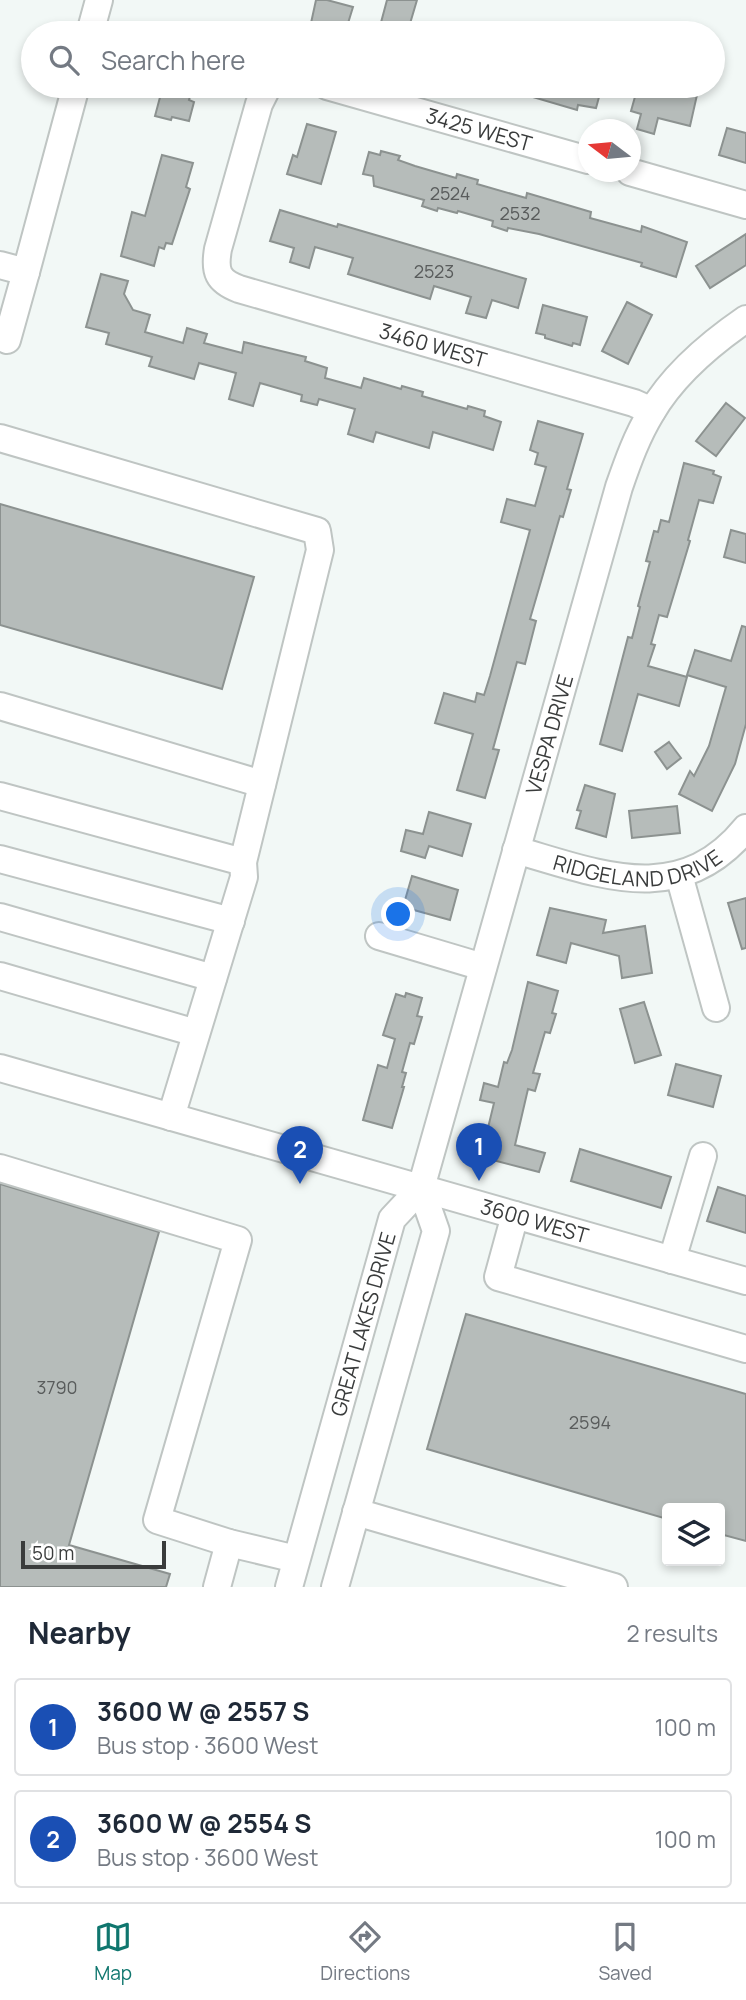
<!DOCTYPE html>
<meta charset="utf-8">
<style>
body{margin:0;font-family:Manrope,sans-serif;background:#f6f6f7;color:#1f2937}
.controls{position:absolute;right:21px;bottom:21px;display:grid;overflow:hidden;border-radius:7px;box-shadow:0 4px 10px #0003}
.controls button{width:63px;height:63px;display:grid;place-items:center;padding:0;border:0;border-bottom:2px solid #e0e1e3;background:#fff;color:#1f2937;font:35px sans-serif}
.compass{position:absolute;left:578px;top:119px;width:63px;height:63px;border-radius:50%;background:#fff;box-shadow:0 4px 10px #0003;rotate:286deg}
.scale{position:absolute;left:21px;bottom:18px;width:145px;box-sizing:border-box;padding-left:7px;border:4px solid #3a3c3c;border-top:0;font-size:19px;line-height:24px;white-space:nowrap;color:#3a3c3c;-webkit-text-stroke:5px #fff;paint-order:stroke}
.you{position:absolute;left:399px;top:915px;width:24px;height:24px;margin:-18px;border:5px solid #fff;border-radius:50%;background:#1a73e8;box-shadow:0 0 0 10px #1a73e833}
.badge{display:grid;place-items:center;width:46px;height:46px;border-radius:50%;background:#0f766e;color:#fff;font-size:23px;font-weight:700}
.pin{position:absolute;translate:-50% -58px;filter:drop-shadow(0 2px 4px #0008)}
.pin::after{content:'';position:absolute;top:37px;width:24px;height:21px;background:inherit;clip-path:polygon(0 0,100% 0,50% 100%)}
.list{margin:0;padding:0;list-style:none}
h2{display:flex;justify-content:space-between;align-items:center;height:91px;margin:0;padding:0 28px;font-size:30px}
h2 small{font-size:23px;font-weight:400;color:#747a83}
.list li{display:grid;grid-template-columns:46px 1fr auto;gap:21px;align-items:center;box-sizing:border-box;height:98px;margin:0 14px 14px;padding:0 14px;border:2px solid #e0e1e3;border-radius:7px}
.list b{display:block;font-size:26px;white-space:nowrap}
.list p{margin:0;font-size:23px;white-space:nowrap;color:#747a83}
.list em{font-size:23px;font-style:normal;color:#747a83}
.icon{flex:none;width:38px;height:38px;fill:none;stroke:currentColor;stroke-width:2;stroke-linecap:round;stroke-linejoin:round}
.map{position:relative;flex:none;width:746px;height:1587px;overflow:hidden}
.search{position:absolute;background:#fff;box-shadow:0 4px 10px #0003;left:21px;right:21px;top:21px;height:77px;display:flex;align-items:center;gap:18px;box-sizing:border-box;padding:0 24px;border-radius:38px;color:#747a83;font-size:26px}
.sheet{height:315px;background:#fff}
nav{display:flex;justify-content:space-around;align-items:center;box-sizing:border-box;height:98px;border-top:2px solid #e0e1e3;background:#fff;font-size:19px;color:#747a83}
nav a{display:grid;justify-items:center;gap:4px}
nav .on{color:#0f766e}
.map>svg:first-child{display:block}
.building{fill:#b6bcba;stroke:#8c9290;stroke-width:2}
.lines{fill:none;stroke-linecap:round;stroke-linejoin:round}
.minor-casing{stroke:#bfc5c3;stroke-width:30}
.minor{stroke:#fff;stroke-width:26}
.labels{text-anchor:middle;dominant-baseline:central;stroke-width:7;stroke-linejoin:round;paint-order:stroke}
.number-label{font-size:18px;fill:#595c5c}
.street-label{font-size:21px;fill:#3a3c3c;stroke:#fff}
</style>
<div class="map">
<svg width="746" height="1587" viewBox="0 0 746 1587">
<rect width="100%" height="100%" fill="#f2f8f6"/>
<g class="building">
<polygon points="316,0 327,0 353,7 345,33 325,33 326,28 311,23"/>
<polygon points="387,0 417,0 409,27 403,25 400,33 379,30"/>
<polygon points="163,86 193,86 189,100 194,102 189,121 172,117 171,120 155,116"/>
<polygon points="509,86 602,86 596,108 578,105 577,110 509,90"/>
<polygon points="638,86 699,86 690,126 658,118 654,134 637,129 641,114 631,111"/>
<polygon points="307,124 336,132 321,184 287,174 293,155 297,157"/>
<polygon points="727,128 746,133 746,163 719,155"/>
<polygon points="381,151 400,156 398,160 415,166 456,178 457,174 478,180 477,184 526,198 527,193 591,212 590,218 641,232 642,226 687,242 676,277 641,266 642,263 539,234 508,228 507,231 492,226 493,221 458,211 457,213 438,208 437,211 422,206 424,200 374,186 373,176 363,174 369,152 380,155"/>
<polygon points="162,155 193,163 186,187 190,189 172,244 166,243 164,249 159,247 154,266 121,256 132,212 145,216"/>
<polygon points="280,210 337,227 338,224 526,279 518,308 492,300 486,318 466,313 471,297 434,286 430,299 348,274 353,258 315,247 309,268 290,262 294,248 270,241"/>
<polygon points="746,234 746,265 710,288 696,266"/>
<polygon points="101,274 128,281 124,294 133,310 150,315 145,332 183,343 187,328 207,334 204,343 242,353 244,342 306,357 305,361 327,368 325,378 361,388 364,378 401,389 402,386 423,392 422,396 467,409 468,406 485,411 484,416 501,422 493,450 433,432 429,448 376,432 373,442 348,434 355,409 319,399 317,405 301,401 302,395 260,383 253,406 229,399 236,373 199,363 194,379 149,366 152,357 106,344 109,333 86,327"/>
<polygon points="627,302 652,315 628,364 602,351"/>
<polygon points="543,305 587,317 580,345 573,343 572,346 545,338 545,335 536,333"/>
<polygon points="726,403 745,418 716,456 696,441"/>
<polygon points="538,421 583,434 567,489 571,490 563,517 560,516 530,619 536,621 525,664 517,662 493,749 499,750 485,798 457,790 473,734 435,723 444,693 475,702 477,693 484,695 490,676 530,530 501,522 507,499 535,506 546,467 535,464 538,453 530,450"/>
<polygon points="684,463 714,471 713,474 721,477 713,503 699,500 688,540 690,541 667,617 659,615 651,644 655,645 648,666 687,677 679,706 638,694 622,751 600,744 628,637 632,638 640,607 638,606 650,562 646,561 654,531 658,532 661,520 669,522"/>
<polygon points="0,504 254,577 222,689 0,625"/>
<polygon points="731,530 746,534 746,563 724,557"/>
<polygon points="742,626 746,627 746,724 735,764 712,811 679,794 690,771 694,776 709,746 726,687 687,675 695,650 731,661"/>
<polygon points="669,742 681,758 667,769 655,752"/>
<polygon points="585,785 615,794 606,837 576,828 581,811 577,810"/>
<polygon points="677,806 680,833 632,838 629,811"/>
<polygon points="429,812 471,824 462,856 429,846 425,858 401,851 406,830 423,834"/>
<polygon points="412,876 458,890 450,920 403,907"/>
<polygon points="746,898 746,948 742,949 728,903"/>
<polygon points="550,908 606,920 603,933 645,926 652,973 622,978 619,956 571,943 566,963 537,955"/>
<polygon points="528,982 558,991 552,1013 556,1014 550,1033 545,1032 533,1073 540,1074 535,1091 528,1089 515,1145 545,1153 539,1172 481,1157 494,1103 480,1100 484,1083 498,1087 504,1062 507,1063 512,1050"/>
<polygon points="406,993 422,998 417,1016 422,1017 414,1044 410,1043 402,1072 406,1073 402,1087 404,1087 392,1128 363,1120 378,1065 387,1068 395,1039 383,1035 396,994 405,997"/>
<polygon points="644,1002 661,1055 635,1063 620,1009"/>
<polygon points="676,1064 721,1076 713,1107 668,1095"/>
<polygon points="580,1149 671,1177 661,1208 571,1181"/>
<polygon points="0,1184 159,1232 69,1545 170,1574 166,1587 0,1587"/>
<polygon points="718,1187 746,1196 746,1233 707,1221"/>
<polygon points="466,1314 746,1394 746,1541 720,1534 720,1508 667,1508 667,1519 427,1449"/>
</g>
<g class="lines">
<g class="minor-casing">
<g id="minor">
<polyline points="90,33 99,0"/>
<path id="s1" d="M268,86L259,104L218,249C214,272 218,281 239,289L634,403L652,411"/>
<path id="s2" d="M327,86L588,160"/>
<polyline points="630,172 746,205"/>
<polyline points="0,265 26,272 76,86"/>
<polyline points="7,340 26,272"/>
<polyline points="0,438 317,531 320,550 243,862"/>
<polyline points="0,706 262,784"/>
<polyline points="0,796 243,862 244,877 171,1117"/>
<path id="s3" d="M516,850C600,874 680,909 746,828"/>
<polyline points="0,859 231,921"/>
<polyline points="679,875 716,1008"/>
<polyline points="0,917 213,978"/>
<polyline points="379,936 483,967"/>
<polyline points="0,976 196,1033"/>
<path id="s4" d="M0,1068L746,1281"/>
<polyline points="0,1168 238,1240 157,1520 229,1543 296,1559"/>
<polyline points="515,1215 498,1277 746,1349"/>
<polyline points="672,1260 703,1156"/>
<polyline points="356,1512 614,1587"/>
<polyline points="217,1587 229,1543"/>
<path id="s5" d="M289,1587L392,1219L421,1188L619,487C628,461 637,436 651,413C673,375 711,343 746,319"/>
<polyline points="335,1587 436,1231 421,1188"/>
</g>
</g>
<use href="#minor" class="minor"/>
</g>
<g class="labels">
<g class="number-label">
<text x="450" y="193">2524</text>
<text x="520" y="213">2532</text>
<text x="434" y="271">2523</text>
<text x="57" y="1387">3790</text>
<text x="590" y="1422">2594</text>
</g>
<g class="street-label">
<text stroke="none"><textPath href="#s2" startOffset="158">3425 WEST</textPath></text>
<text stroke="none"><textPath href="#s1" startOffset="424">3460 WEST</textPath></text>
<text stroke="none"><textPath href="#s5" startOffset="896">VESPA DRIVE</textPath></text>
<text stroke="none"><textPath href="#s3" startOffset="126">RIDGELAND DRIVE</textPath></text>
<text stroke="none"><textPath href="#s4" startOffset="556">3600 WEST</textPath></text>
<text stroke="none"><textPath href="#s5" startOffset="273">GREAT LAKES DRIVE</textPath></text>
</g>
</g>
</svg>
<div class="controls">
<button><svg class="icon" aria-label="layers" viewBox="0 0 24 24"><path d="M12 4l9 5-9 5-9-5zM3 14l9 5 9-5"/></svg></button>
</div>
<svg class="compass" viewBox="-18 -18 36 36"><path d="M0-13l5 13h-10z" fill="#e53935"/><path d="M0 13l5-13h-10z" fill="#747a83"/></svg>
<div class="scale">50 m</div>
<div class="you"></div>
<div class="pin badge" style="left:479px;top:1181px;background:#1a4fb4">1</div>
<div class="pin badge" style="left:300px;top:1184px;background:#1a4fb4">2</div>
<div class="search"><svg class="icon" aria-label="search" viewBox="0 0 24 24"><circle cx="10" cy="10" r="6"/><path d="M15 15l6 6"/></svg>Search here</div>
</div>
<section class="sheet">
<h2>Nearby<small>2 results</small></h2>
<ul class="list">
<li><span class="badge" style="background:#1a4fb4">1</span><div><b>3600 W @ 2557 S</b><p>Bus stop · 3600 West</p></div><em>100 m</em></li>
<li><span class="badge" style="background:#1a4fb4">2</span><div><b>3600 W @ 2554 S</b><p>Bus stop · 3600 West</p></div><em>100 m</em></li>
</ul>
</section>
<nav>
<a class="on"><svg class="icon" aria-label="map" viewBox="0 0 24 24"><path d="M3 6l6-2 6 2 6-2v14l-6 2-6-2-6 2zM9 4v14M15 6v14"/></svg>Map</a>
<a><svg class="icon" aria-label="directions" viewBox="0 0 24 24"><path d="M12 3l9 9-9 9-9-9zM9 14v-3h6M13 9l2 2-2 2"/></svg>Directions</a>
<a><svg class="icon" aria-label="saved" viewBox="0 0 24 24"><path d="M7 4h10v16l-5-4-5 4z"/></svg>Saved</a>
</nav>
